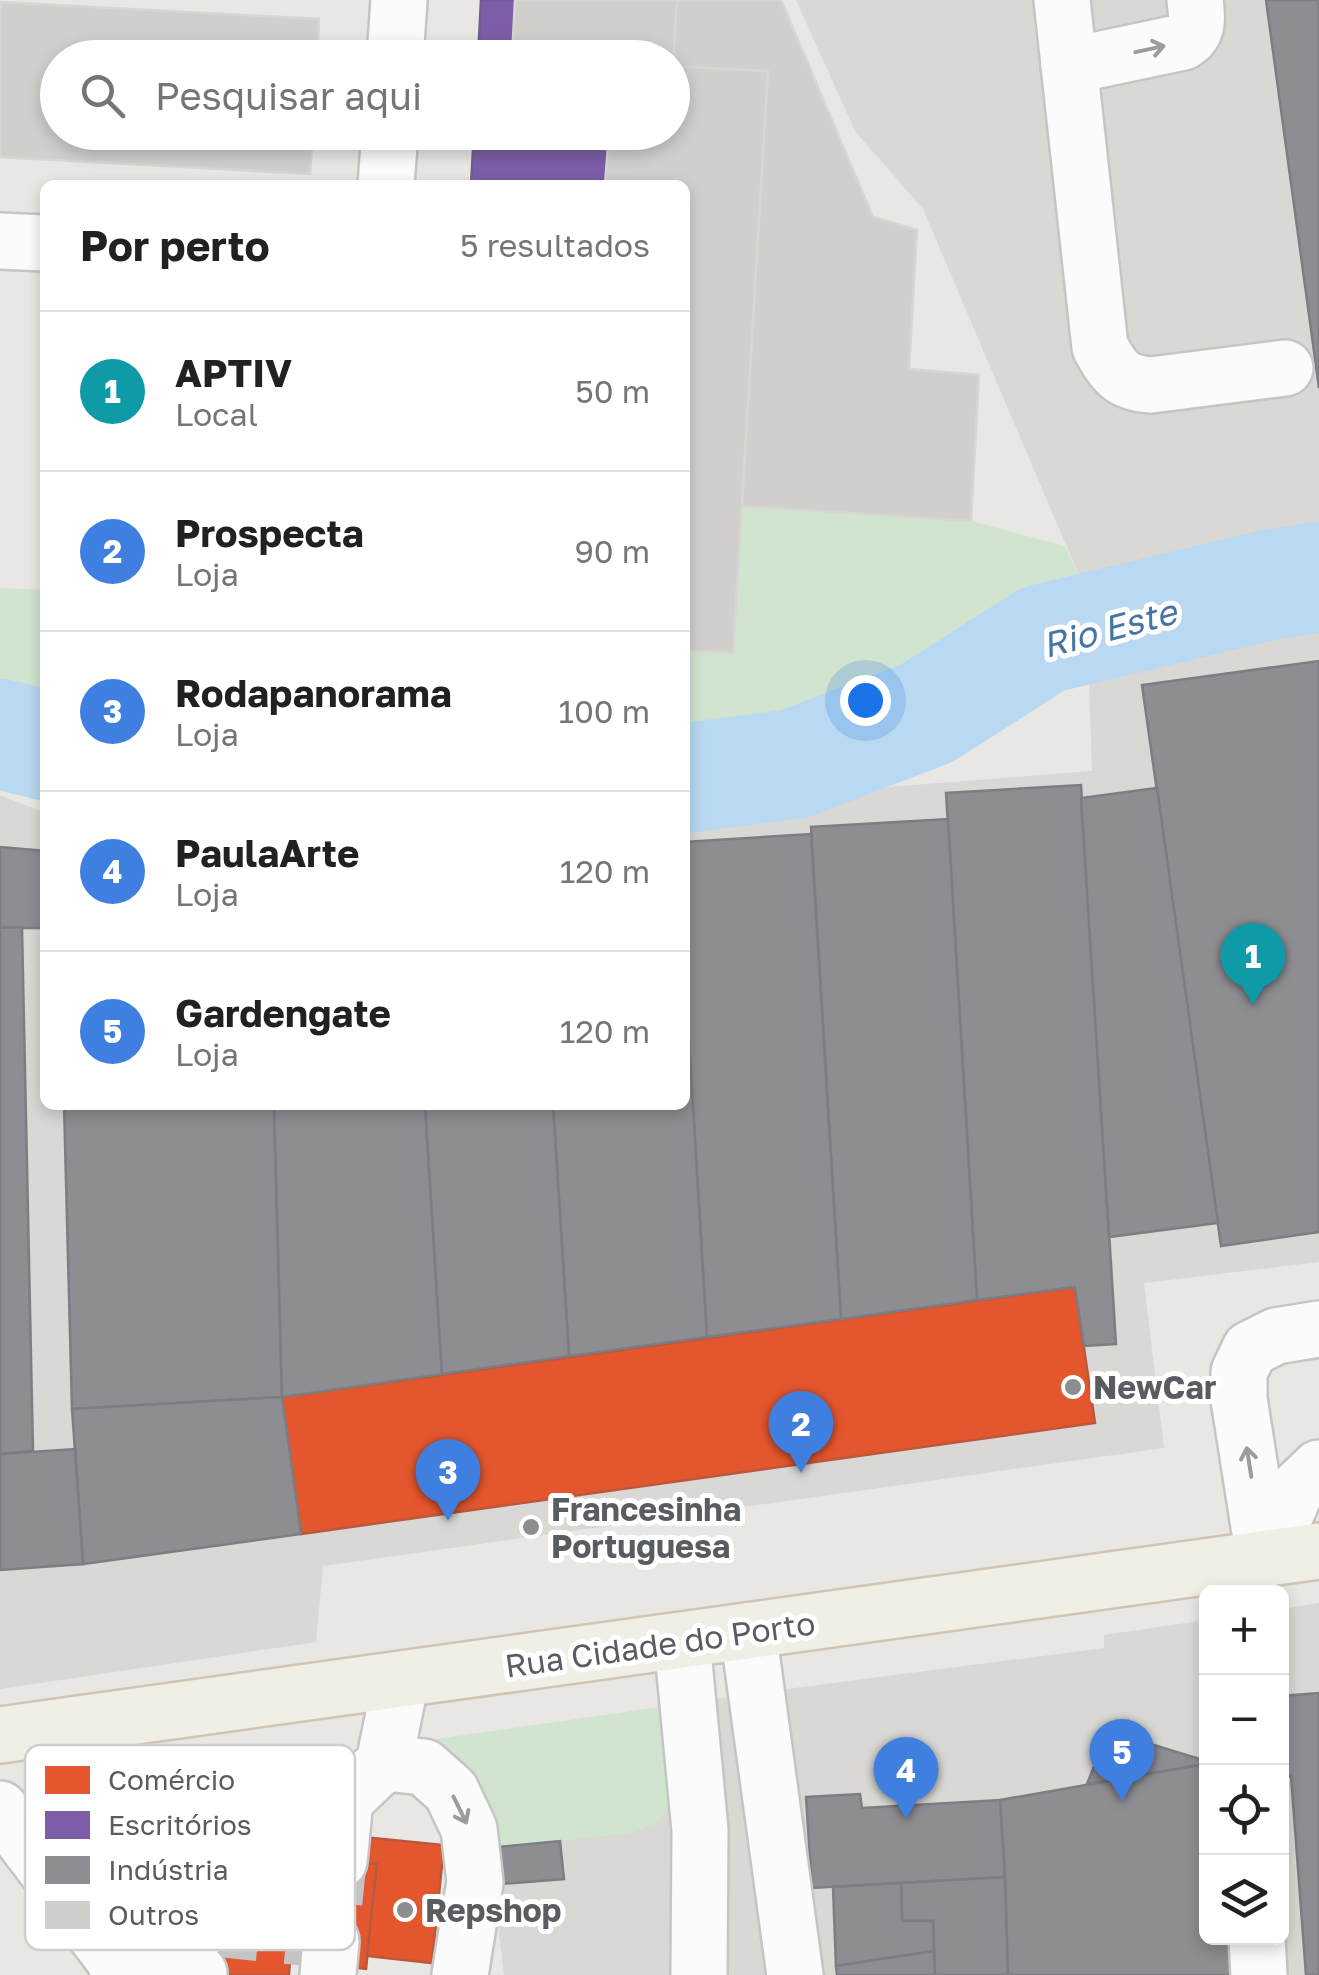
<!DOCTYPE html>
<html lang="pt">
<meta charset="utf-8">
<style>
body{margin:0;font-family:"Golos Text",sans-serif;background:#f6f6f6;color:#202124}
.controls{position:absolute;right:30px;bottom:30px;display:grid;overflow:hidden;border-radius:15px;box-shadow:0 5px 15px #0003}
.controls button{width:90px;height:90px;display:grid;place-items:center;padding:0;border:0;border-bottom:2px solid #e0e0e0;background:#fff;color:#202124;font:50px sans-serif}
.you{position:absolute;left:865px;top:700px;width:35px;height:35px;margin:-25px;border:8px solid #fff;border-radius:50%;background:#1a73e8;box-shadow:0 0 0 15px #1a73e833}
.badge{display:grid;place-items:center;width:65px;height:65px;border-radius:50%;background:#ea580c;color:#fff;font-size:32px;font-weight:700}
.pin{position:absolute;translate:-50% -82px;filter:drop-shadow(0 2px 5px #0008)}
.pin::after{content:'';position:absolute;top:52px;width:35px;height:30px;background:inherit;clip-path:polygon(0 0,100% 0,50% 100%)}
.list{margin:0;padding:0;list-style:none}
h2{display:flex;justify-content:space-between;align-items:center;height:130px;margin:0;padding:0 40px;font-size:42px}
h2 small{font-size:32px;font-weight:400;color:#757577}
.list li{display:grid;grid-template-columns:65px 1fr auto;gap:30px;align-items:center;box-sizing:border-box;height:160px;padding:0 40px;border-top:2px solid #e0e0e0}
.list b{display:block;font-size:38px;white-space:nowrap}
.list p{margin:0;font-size:32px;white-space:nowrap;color:#757577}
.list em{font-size:32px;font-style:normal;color:#757577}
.icon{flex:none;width:55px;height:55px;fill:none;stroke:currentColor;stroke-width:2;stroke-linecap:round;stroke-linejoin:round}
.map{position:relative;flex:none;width:1319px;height:1975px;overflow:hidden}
.search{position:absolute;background:#fff;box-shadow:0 5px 15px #0003;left:40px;top:40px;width:650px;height:110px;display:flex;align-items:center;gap:25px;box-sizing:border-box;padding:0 35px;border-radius:55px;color:#757577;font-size:38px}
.panel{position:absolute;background:#fff;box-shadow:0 5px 15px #0003;left:40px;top:180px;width:650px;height:930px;border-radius:15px}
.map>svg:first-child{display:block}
.industrial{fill:#d9d8d4}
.green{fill:#d1e4cf}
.shops{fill:#e4572e;stroke:#ba583d;stroke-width:2.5}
.offices{fill:#7b5ea7;stroke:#715d92;stroke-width:2.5}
.industry{fill:#8d8d92;stroke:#7d7e83;stroke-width:2.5}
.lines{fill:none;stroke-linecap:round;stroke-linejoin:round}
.river{stroke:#b8d9f1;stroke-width:110}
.building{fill:#d0cfcc;stroke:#d8d6d2;stroke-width:2.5}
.minor-tunnel{stroke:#c4c4c2;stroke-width:55;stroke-dasharray:55 28;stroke-linecap:butt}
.minor-casing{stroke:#c5c5c5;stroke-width:60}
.major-casing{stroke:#cec6b2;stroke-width:60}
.minor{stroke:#fcfbfb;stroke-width:55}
.major{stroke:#f0efe6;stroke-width:55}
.oneway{stroke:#9a9c9e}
.poi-dot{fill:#8b8d8e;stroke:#fff;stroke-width:4}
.labels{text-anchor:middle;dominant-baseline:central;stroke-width:10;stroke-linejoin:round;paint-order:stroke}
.poi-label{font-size:32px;font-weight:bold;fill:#595c60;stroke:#fff;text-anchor:start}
.street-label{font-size:32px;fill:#595c60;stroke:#fff}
.water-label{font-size:35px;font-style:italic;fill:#4475a6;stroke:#fff}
.key{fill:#fff;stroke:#cdcecf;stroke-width:2.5}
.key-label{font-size:28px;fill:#595c60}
</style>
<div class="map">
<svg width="1319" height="1975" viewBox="0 0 1319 1975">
<rect width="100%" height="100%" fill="#e8e7e3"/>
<g class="industrial">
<polygon points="796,0 1319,0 1319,1262 1144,1283 1164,1448 323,1566 316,1642 0,1689 0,795 45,813 45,1105 685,1105 685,803 1092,771 1086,592 923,209 855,131"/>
<polygon points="1319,1603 1319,1975 504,1975 481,1782 527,1727 756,1693 1104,1648 1104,1635 1206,1620 1206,1938 1282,1938 1282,1609"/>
</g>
<g class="green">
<polygon points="742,506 971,521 1065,546 1086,592 1006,610 903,697 784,743 685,757 685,650 733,653"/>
<polygon points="0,588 45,590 45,713 0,705"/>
<polygon points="661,1707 673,1803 654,1824 631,1833 489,1849 481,1782 435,1739"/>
</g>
<g class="shops">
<polygon points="1075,1287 1095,1423 301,1534 282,1397"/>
<polygon points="218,1789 313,1799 307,1858 377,1864 366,1969 290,1961 289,1975 199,1975"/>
<polygon points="363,1837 444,1845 432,1963 367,1956 377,1864 361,1863"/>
</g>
<g class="offices">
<polygon points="481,0 515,0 512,57 514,58 478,58"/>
<polygon points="474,132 609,132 605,185 471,185"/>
</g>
<g class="industry">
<polygon points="1266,0 1319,0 1319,388"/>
<polygon points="1319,661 1319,1232 1221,1246 1142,685"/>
<polygon points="1081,785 1116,1344 1084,1346 1075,1287 977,1300 946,793"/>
<polygon points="1157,788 1218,1223 1109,1237 1081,798"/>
<polygon points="948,819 977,1300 841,1319 811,827"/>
<polygon points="811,834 841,1319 707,1337 685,976 685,842"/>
<polygon points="0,847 45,851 45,928 0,928"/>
<polygon points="22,927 33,1451 0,1454 0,928"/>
<polygon points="685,976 707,1337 569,1356 553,1105 685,1105"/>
<polygon points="64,1105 274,1105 282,1397 72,1409"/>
<polygon points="274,1105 425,1105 442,1374 282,1397"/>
<polygon points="425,1105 553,1105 569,1356 442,1374"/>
<polygon points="282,1397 301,1534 83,1564 72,1409"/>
<polygon points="75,1449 83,1564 0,1570 0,1454"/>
<polygon points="1319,1693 1319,1975 1306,1975 1291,1776 1287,1777 1282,1696"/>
<polygon points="1108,1731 1206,1761 1206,1764 1087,1784"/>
<polygon points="1206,1764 1206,1938 1234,1938 1236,1975 1008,1975 1000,1800"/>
<polygon points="860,1794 862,1808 1000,1800 1005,1877 812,1888 806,1797"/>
<polygon points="560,1841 564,1879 502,1884 498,1847"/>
<polygon points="1005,1877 1008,1975 935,1975 933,1921 902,1921 901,1883"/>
<polygon points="901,1883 902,1921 933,1921 934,1951 836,1966 833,1887"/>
<polygon points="934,1951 935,1975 837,1975 836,1966"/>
</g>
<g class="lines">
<g class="river">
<polyline points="0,734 45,745"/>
<polyline points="685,778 794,764 927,713 1043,639 1269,585 1319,577"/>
</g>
</g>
<g class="building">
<polygon points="515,0 677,0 673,66 768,71 733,653 685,650 685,185 605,185 609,132 672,132 672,58 512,57"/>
<polygon points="677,0 781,0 873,217 917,230 909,369 979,375 971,521 742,506 768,71 673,66"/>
<polygon points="0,2 319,19 317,58 58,58 58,132 313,132 310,174 0,157"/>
</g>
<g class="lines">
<g class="minor-tunnel">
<polyline points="214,1827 263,1829 311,1821"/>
<polyline points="209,1869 337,1883"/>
<polyline points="204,1928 331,1941 339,1861"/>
</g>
<g class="minor-casing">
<g id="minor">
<path d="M1062,0L1100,347C1114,372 1121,383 1151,385L1285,368"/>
<polyline points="395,58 399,0"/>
<path d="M1069,66L1183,42C1200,32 1197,17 1195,0"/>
<polyline points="386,185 390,132"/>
<polyline points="0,241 45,243"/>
<polyline points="1267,1558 1259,1526 1239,1399 1239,1372 1250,1349 1276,1336 1319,1329"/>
<polyline points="1267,1558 1296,1490 1319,1468"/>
<polyline points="748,1631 795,1975"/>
<polyline points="682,1641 700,1830 699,1975"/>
<polyline points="384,1763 424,1767 451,1791 469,1829 475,1882 460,1975"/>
<polyline points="0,1809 126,1975"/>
<polyline points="311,1821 345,1800 384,1763 401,1680"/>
<polyline points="31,1850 90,1831 150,1824 214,1827"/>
<polyline points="74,1855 209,1869"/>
<polyline points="339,1861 345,1800"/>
<polyline points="79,1915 204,1928"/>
<polyline points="1257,1938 1259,1975"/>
<polyline points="116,1965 199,1973"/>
<polyline points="328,1975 331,1941"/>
</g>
</g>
<g class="major-casing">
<polyline id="major" points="0,1735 1319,1551"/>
</g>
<use href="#minor" class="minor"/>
<use href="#major" class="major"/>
</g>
<defs><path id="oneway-shaft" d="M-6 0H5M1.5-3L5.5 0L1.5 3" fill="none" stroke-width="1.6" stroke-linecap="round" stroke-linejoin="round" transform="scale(2.5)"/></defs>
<g class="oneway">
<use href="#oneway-shaft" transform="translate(1150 49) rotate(-12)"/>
<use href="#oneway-shaft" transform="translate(1249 1462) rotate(-99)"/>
<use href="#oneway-shaft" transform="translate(460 1810) rotate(64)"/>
</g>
<g class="poi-dot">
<circle cx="1073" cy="1387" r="10"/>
<circle cx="531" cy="1527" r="10"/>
<circle cx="405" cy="1910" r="10"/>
</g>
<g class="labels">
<g class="poi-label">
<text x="1093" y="1387">NewCar</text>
<text x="551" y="1509">Francesinha<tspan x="551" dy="37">Portuguesa</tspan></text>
<text x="425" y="1910">Repshop</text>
</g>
<g class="street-label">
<text transform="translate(660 1644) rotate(-8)">Rua Cidade do Porto</text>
</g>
<g class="water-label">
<text transform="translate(1109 628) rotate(-15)">Rio Este</text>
</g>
</g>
<rect x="25" y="1745" width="330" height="205" rx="15" class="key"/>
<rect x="45" y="1766" width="45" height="28" fill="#e4572e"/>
<rect x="45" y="1811" width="45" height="28" fill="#7b5ea7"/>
<rect x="45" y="1856" width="45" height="28" fill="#8d8d92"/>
<rect x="45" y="1901" width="45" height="28" fill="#d0cfcc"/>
<g class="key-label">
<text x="108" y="1790">Comércio</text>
<text x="108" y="1835">Escritórios</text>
<text x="108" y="1880">Indústria</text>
<text x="108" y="1925">Outros</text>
</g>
</svg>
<div class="controls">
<button>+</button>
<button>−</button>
<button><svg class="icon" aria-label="locate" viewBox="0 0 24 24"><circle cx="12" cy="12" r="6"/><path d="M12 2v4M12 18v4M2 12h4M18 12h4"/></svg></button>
<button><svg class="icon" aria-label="layers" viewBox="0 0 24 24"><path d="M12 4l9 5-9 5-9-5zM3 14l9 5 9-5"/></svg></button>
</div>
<div class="you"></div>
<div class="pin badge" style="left:1253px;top:1005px;background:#0f9aa8">1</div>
<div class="pin badge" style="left:801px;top:1473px;background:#3f7fe0">2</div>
<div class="pin badge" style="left:448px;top:1521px;background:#3f7fe0">3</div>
<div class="pin badge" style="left:906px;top:1819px;background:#3f7fe0">4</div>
<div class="pin badge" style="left:1122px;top:1801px;background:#3f7fe0">5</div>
<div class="search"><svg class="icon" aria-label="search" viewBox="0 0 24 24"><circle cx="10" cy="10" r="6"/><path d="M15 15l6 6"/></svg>Pesquisar aqui</div>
<section class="panel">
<h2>Por perto<small>5 resultados</small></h2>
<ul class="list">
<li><span class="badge" style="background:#0f9aa8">1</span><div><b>APTIV</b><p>Local</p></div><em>50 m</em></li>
<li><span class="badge" style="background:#3f7fe0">2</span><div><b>Prospecta</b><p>Loja</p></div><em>90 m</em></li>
<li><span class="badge" style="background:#3f7fe0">3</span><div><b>Rodapanorama</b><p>Loja</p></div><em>100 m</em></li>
<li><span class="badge" style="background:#3f7fe0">4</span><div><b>PaulaArte</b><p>Loja</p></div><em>120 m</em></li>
<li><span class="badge" style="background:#3f7fe0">5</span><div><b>Gardengate</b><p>Loja</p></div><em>120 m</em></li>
</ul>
</section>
</div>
